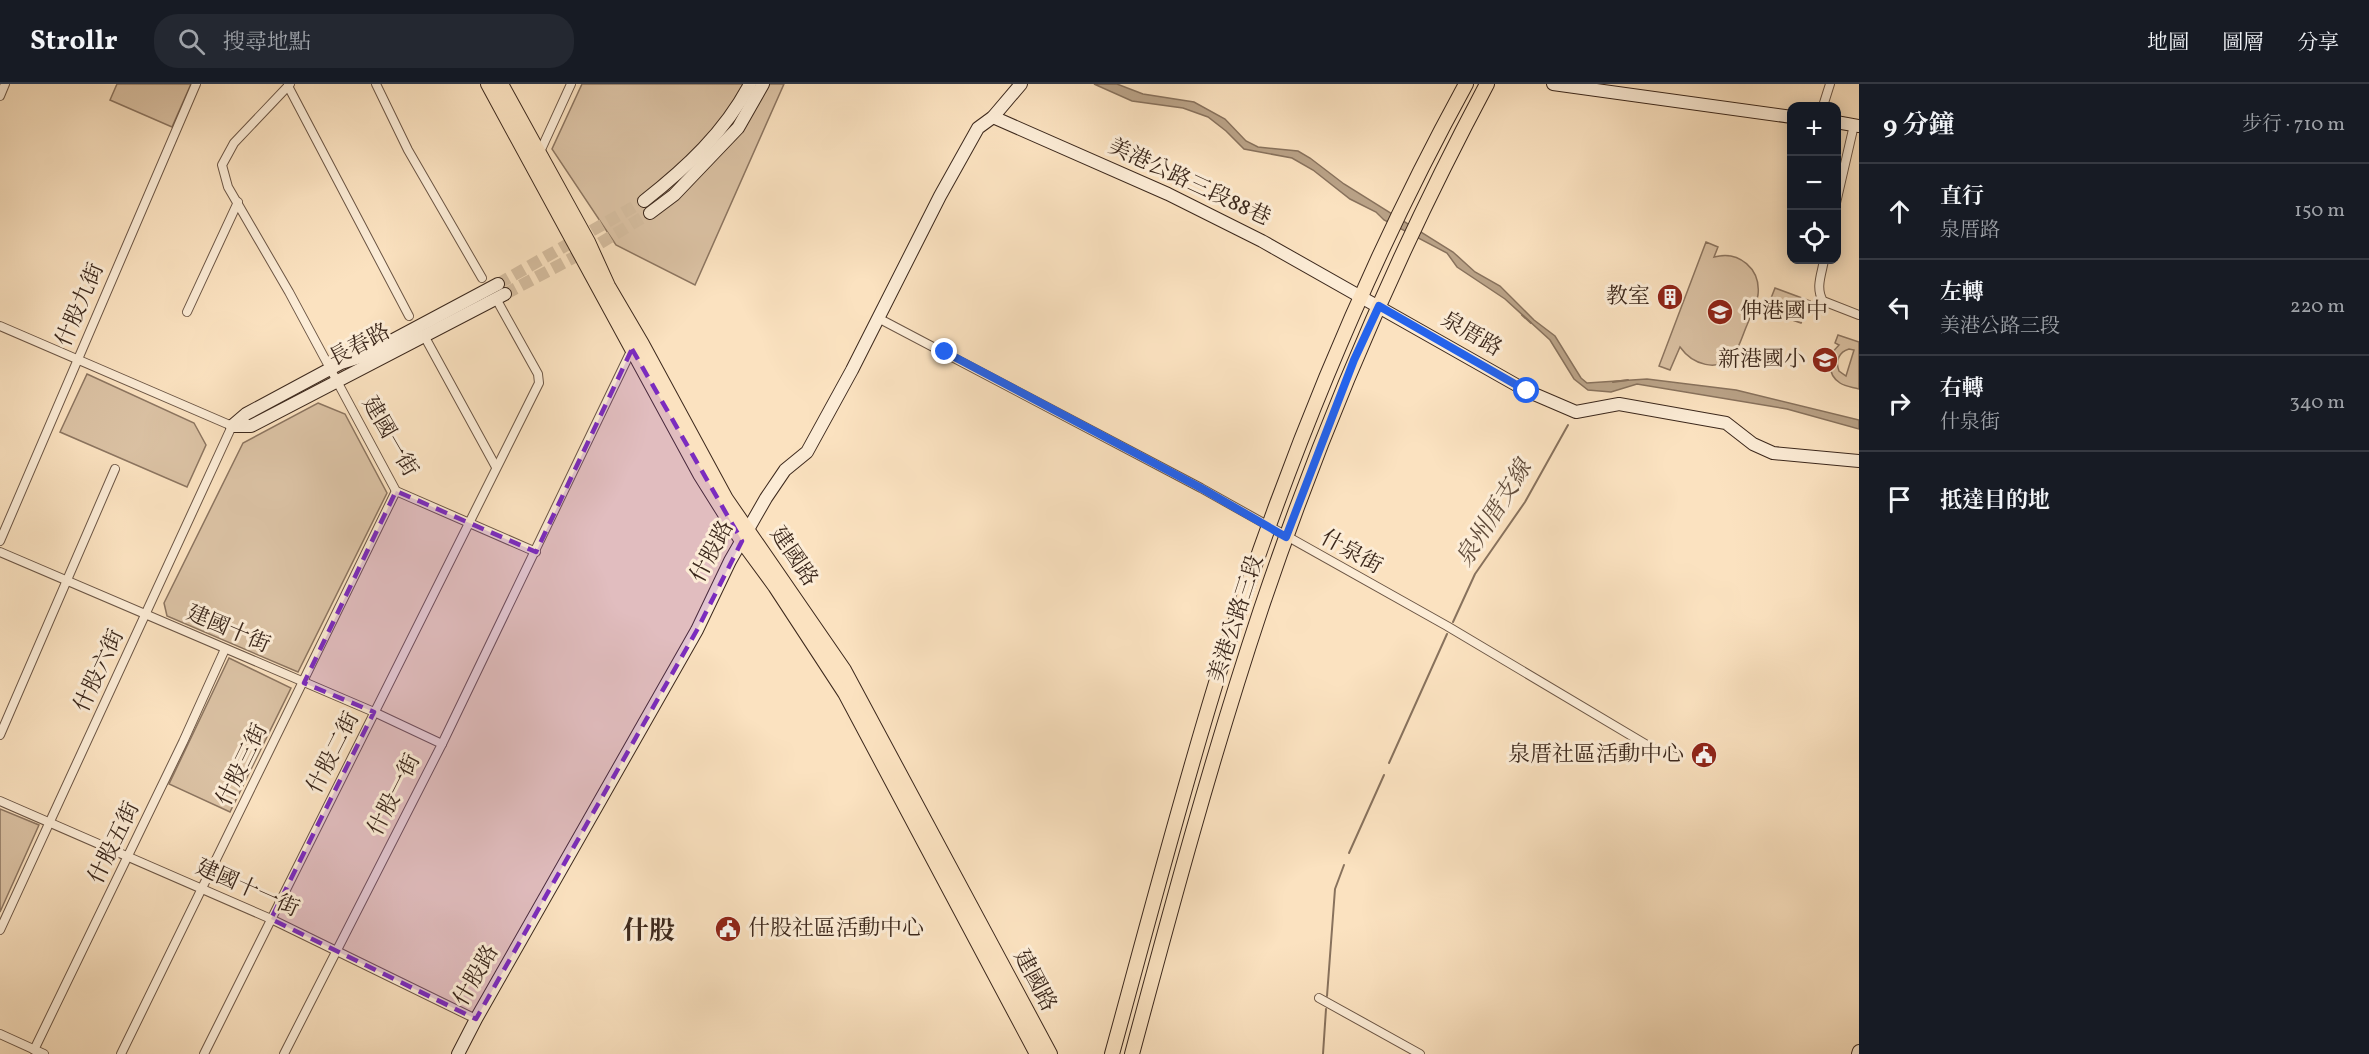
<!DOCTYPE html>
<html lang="zh-TW">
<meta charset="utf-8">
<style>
body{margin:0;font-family:Vollkorn,"Noto Serif TC",serif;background:#242831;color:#f1f3f6}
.controls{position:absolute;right:18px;top:18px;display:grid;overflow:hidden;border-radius:12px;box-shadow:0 3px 15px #0003}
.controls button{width:54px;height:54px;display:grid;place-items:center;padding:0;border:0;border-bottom:2px solid #363941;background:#171b24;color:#f1f3f6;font:30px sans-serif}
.stop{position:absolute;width:18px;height:18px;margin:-14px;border:4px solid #2563eb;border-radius:50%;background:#fff}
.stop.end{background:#2563eb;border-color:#fff;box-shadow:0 2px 6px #0008}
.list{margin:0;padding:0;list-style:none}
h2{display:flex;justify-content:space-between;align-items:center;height:78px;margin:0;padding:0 24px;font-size:26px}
h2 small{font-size:20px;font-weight:400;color:#9ea1a6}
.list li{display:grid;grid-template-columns:39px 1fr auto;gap:18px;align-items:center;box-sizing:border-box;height:96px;padding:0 24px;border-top:2px solid #363941}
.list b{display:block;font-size:22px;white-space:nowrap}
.list p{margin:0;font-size:20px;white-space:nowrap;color:#9ea1a6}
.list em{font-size:20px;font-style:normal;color:#9ea1a6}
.icon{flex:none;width:33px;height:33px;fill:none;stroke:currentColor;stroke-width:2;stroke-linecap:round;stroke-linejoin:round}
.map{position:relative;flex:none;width:1859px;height:970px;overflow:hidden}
header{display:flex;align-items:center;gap:36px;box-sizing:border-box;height:84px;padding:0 30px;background:#171b24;border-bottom:2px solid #363941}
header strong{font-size:28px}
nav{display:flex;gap:33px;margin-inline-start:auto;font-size:21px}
.search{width:420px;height:54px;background:#242831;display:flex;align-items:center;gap:15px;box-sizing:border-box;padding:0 21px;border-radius:24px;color:#9ea1a6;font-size:22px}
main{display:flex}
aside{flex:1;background:#171b24}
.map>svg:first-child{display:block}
.green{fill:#dbc2a4;stroke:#8c7560;stroke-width:1.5;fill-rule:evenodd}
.water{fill:#baa388;stroke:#88725d;stroke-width:1.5}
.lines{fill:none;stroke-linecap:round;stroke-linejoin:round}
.stream{stroke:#88725d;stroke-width:2}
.secondary-tunnel{stroke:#d5bd9f;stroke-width:12;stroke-dasharray:12 6;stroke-linecap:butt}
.street-casing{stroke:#6c5645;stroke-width:10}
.secondary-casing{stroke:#3c281c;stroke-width:14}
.primary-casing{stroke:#3c281c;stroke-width:16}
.street{stroke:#fcecd6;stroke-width:8}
.secondary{stroke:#fcecd6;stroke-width:12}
.primary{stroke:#fbe2c0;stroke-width:14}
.route{stroke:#2563eb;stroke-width:8}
.marked{fill:#7b2cbf;fill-opacity:0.2;stroke:#7b2cbf;stroke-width:4.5;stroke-dasharray:12 8;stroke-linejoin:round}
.labels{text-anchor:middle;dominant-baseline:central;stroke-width:6;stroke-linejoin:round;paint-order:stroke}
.street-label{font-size:22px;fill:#3c281c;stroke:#fcecd6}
.poi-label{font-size:22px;fill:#3c281c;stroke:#fcecd6;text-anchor:end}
.water-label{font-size:24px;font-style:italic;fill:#624d3c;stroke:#fcecd6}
.quarter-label{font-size:26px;font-weight:bold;fill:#3c281c;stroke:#fcecd6}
</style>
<header>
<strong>Strollr</strong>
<div class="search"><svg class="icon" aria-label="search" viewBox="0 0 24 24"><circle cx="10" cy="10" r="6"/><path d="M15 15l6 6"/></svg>搜尋地點</div>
<nav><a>地圖</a><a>圖層</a><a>分享</a></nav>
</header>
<main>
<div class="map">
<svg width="1859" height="970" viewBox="0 0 1859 970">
<rect width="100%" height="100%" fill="#fbe2c0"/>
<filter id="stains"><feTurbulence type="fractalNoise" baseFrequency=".00333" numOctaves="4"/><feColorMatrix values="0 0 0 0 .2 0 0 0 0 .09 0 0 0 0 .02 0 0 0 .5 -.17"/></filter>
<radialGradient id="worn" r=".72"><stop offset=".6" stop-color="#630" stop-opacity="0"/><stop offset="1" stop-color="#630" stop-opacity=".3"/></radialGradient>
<g class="green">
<polygon points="117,0 191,0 172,43 110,16"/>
<polygon points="582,0 784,0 695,201 616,161 552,65"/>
<path d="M1706,158L1718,163L1714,173C1739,166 1761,185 1758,211C1756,221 1751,231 1747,241C1743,250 1740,262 1734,270C1718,290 1692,280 1680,263L1670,286L1659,282Z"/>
<polygon points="1775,204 1810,217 1801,239 1766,227"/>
<path d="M1838,251L1859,258V305C1853,303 1846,303 1840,299C1826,290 1828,271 1839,261L1835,259ZM1849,265L1854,266L1846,292L1839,287C1835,277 1839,268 1849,265Z"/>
<polygon points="87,290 194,339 206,361 187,403 60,348"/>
<polygon points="318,319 345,330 387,409 298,588 167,532 164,519 243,359"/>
<polygon points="229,574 291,604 230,728 169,700"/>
<polygon points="0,725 39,741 0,828"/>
</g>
<polygon class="water" points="1094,0 1117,0 1143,10 1194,18 1225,35 1246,57 1258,63 1298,67 1310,74 1344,100 1453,168 1475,188 1500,202 1534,236 1555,252 1581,294 1587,299 1647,295 1736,306 1859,336 1859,345 1787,325 1637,300 1611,308 1588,306 1574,295 1550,256 1505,215 1457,183 1447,169 1384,136 1376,128 1350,115 1313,86 1292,74 1244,65 1226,47 1208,33 1183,24 1132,17"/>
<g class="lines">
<g class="stream">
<polyline points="1522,231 1531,239"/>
<polyline points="1613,298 1628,296"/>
<polyline points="1453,538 1475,490 1525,418 1568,341"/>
<polyline points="1389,679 1447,550"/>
<polyline points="1349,769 1384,691"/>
<polyline points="1327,912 1335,805 1344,781"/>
<polyline points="1323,970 1326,925"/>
</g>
<g class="secondary-tunnel">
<polyline points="498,200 644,117"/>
<polyline points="505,210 597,161 650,129"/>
</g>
<g class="street-casing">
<g id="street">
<polyline points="290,0 234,59 222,81 228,103 289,208 396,407 536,468"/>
<polyline points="376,0 408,66 482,194"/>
<polyline points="288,2 409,232"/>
<polyline points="0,12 5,0"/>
<polyline points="1823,22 1830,0"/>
<polyline points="539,70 571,0"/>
<polyline points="1836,119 1854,41"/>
<path d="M1824,176C1822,189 1815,204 1823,217L1859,231"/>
<polyline points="187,228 238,118"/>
<polyline points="878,234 1201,404 1447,542 1657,667 1676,673"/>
<polyline points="0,242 232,342 0,846"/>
<polyline points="427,257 496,383"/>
<polyline points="0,457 196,0"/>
<polyline points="0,468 374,628 442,660"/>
<polyline points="0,651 115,385"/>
<polyline points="0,717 271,835 476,935"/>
<polyline points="1319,914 1420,970"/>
<polyline points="0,950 44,970"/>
<polyline points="34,966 183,658 225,565"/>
<polyline points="121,970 396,407"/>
<polyline points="204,970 539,299 538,290 499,220"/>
<polyline points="284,970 442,660 632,265"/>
</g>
</g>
<g class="secondary-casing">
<g id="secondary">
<polyline points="1553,0 1792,33"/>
<polyline points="993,33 1168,110 1262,157 1527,307 1576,328 1619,320 1709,336 1726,339 1753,360 1773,369 1859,377"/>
<polyline points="1836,38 1859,42"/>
<path d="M644,117C686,84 725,48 750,0"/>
<polyline points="650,129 674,111 738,44 763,0"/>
<polyline points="232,342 251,342 505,210"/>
<polyline points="232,342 246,330 341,279 363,272 498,200"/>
<polyline points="458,970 476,935 697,546 730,477 766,414 785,386 807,368 852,286 940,112 978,44 993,33 1021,0"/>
<polyline points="1858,970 1859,967"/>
</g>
</g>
<g class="primary-casing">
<g id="primary">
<polyline points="488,0 700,390 742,457 775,502 845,609 1037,970"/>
<polyline points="501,0 588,158 608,202 642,260 726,415 844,586 1050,970"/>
<path d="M1112,970C1147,843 1180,715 1219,589C1283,387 1364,186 1466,0"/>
<path d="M1132,970C1172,821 1212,672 1261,525C1322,344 1397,169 1487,0"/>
</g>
</g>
<use href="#street" class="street"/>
<use href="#secondary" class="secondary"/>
<use href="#primary" class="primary"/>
</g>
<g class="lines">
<polyline class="route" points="945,268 1201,404 1286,453 1354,276 1379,222 1527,307"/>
</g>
<path class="marked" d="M632,265L742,457L697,546L476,935L271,835L374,628L304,599L396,407L536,468Z"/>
<defs>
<g id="building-disc" transform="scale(1.35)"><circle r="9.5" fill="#8f2418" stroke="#fcecd6"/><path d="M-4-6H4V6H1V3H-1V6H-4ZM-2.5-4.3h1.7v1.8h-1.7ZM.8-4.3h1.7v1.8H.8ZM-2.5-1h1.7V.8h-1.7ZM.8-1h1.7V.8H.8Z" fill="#fff"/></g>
<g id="school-disc" transform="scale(1.35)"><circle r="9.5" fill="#8f2418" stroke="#fcecd6"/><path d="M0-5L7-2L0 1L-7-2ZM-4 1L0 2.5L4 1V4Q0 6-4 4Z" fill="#fff"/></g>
<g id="civic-disc" transform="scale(1.35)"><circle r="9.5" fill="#8f2418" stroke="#fcecd6"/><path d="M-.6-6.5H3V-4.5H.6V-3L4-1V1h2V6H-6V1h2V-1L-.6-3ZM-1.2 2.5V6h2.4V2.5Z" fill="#fff"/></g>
</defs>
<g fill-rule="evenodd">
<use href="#building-disc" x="1670" y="213"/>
<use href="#school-disc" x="1720" y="228"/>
<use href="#school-disc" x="1825" y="276"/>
<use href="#civic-disc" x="1704" y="671"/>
<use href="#civic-disc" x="728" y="845"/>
</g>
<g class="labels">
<g class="street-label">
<text transform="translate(1189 99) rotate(25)">美港公路三段88巷</text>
<text transform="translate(81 221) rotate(-67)">什股九街</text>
<text transform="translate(1471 251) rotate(30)">泉厝路</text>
<text transform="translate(360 262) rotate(-28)">長春路</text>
<text transform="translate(389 353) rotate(60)">建國一街</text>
<text transform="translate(713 468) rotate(-62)">什股路</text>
<text transform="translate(1351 469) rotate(29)">什泉街</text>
<text transform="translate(793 473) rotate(56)">建國路</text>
<text transform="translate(1237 535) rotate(-72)">美港公路三段</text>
<text transform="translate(228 546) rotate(23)">建國十街</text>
<text transform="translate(100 587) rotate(-65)">什股六街</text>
<text transform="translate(334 669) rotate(-63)">什股二街</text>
<text transform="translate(243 681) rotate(-64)">什股三街</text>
<text transform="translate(395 711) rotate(-63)">什股一街</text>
<text transform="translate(115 759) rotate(-64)">什股五街</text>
<text transform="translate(247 805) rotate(24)">建國十一街</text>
<text transform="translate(477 892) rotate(-60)">什股路</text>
<text transform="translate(1034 897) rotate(62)">建國路</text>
</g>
<g class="poi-label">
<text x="1650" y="213">教室</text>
<text x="1740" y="228" text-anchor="start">伸港國中</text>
<text x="1806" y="276">新港國小</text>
<text x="1684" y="671">泉厝社區活動中心</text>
<text x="748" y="845" text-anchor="start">什股社區活動中心</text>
</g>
<g class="water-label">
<text transform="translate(1495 430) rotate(-58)">泉州厝支線</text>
</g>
<g class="quarter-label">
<text x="649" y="848">什股</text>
</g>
</g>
<rect width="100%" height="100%" filter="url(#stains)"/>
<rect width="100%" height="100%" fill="url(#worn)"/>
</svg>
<div class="controls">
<button>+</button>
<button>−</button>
<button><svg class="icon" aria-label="locate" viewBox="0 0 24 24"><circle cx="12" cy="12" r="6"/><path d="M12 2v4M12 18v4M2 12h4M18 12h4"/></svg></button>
</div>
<div class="stop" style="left:1527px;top:307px"></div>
<div class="stop end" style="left:945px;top:268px"></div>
</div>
<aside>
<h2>9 分鐘<small>步行 · 710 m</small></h2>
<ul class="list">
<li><svg class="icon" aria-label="ahead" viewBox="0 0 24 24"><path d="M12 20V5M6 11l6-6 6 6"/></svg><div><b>直行</b><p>泉厝路</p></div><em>150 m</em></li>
<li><svg class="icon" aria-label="left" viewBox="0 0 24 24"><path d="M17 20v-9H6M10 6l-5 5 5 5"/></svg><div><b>左轉</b><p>美港公路三段</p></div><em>220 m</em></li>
<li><svg class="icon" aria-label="right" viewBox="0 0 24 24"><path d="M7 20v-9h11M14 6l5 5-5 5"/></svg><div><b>右轉</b><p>什泉街</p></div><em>340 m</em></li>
<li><svg class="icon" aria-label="arrive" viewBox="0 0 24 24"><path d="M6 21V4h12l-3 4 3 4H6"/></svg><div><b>抵達目的地</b></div></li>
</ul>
</aside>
</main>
